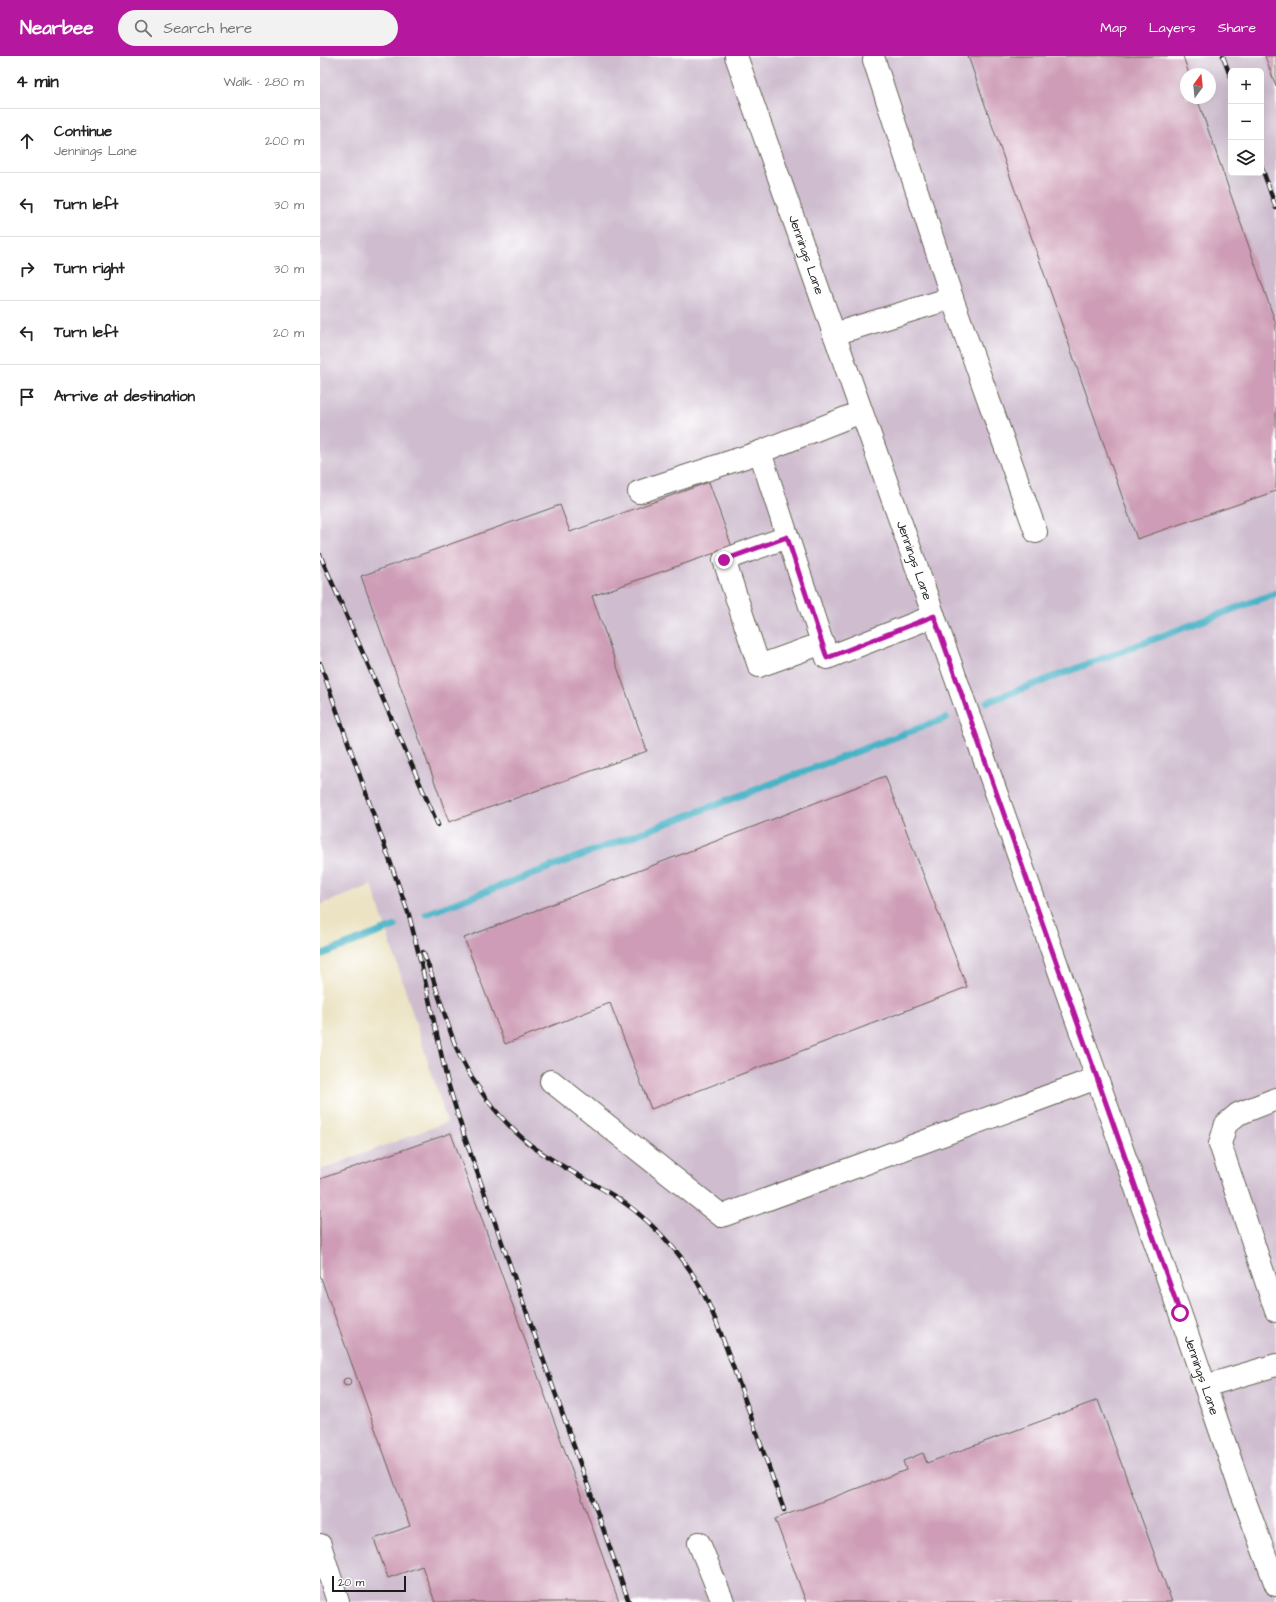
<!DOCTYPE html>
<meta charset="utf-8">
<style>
body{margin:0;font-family:"Architects Daughter",sans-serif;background:#f2f2f2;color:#222}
.controls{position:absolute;right:12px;top:12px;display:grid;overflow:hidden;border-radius:6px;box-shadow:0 4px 16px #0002}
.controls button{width:36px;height:36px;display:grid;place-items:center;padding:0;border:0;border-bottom:1px solid #e0e0e0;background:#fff;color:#222;font:20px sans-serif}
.compass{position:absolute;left:860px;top:12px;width:36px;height:36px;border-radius:50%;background:#fff;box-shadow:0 4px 16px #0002;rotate:15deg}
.scale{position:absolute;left:12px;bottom:10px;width:74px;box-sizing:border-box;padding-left:4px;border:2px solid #1c1c1c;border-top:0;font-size:11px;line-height:14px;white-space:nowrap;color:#1c1c1c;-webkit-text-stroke:3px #fff;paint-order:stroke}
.stop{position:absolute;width:12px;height:12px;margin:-9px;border:3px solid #b5179e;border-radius:50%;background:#fff}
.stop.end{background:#b5179e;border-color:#fff;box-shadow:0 1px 4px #0008}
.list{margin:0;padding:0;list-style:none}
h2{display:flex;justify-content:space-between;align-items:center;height:52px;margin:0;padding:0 16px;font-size:17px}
h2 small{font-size:13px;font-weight:400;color:#767676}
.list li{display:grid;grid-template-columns:26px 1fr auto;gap:12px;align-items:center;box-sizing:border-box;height:64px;padding:0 16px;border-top:1px solid #e0e0e0}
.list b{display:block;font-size:15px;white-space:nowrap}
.list p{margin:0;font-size:13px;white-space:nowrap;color:#767676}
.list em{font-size:13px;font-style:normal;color:#767676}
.icon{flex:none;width:22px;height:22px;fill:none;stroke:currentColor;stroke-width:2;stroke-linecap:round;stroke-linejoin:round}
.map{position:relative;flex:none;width:956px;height:1546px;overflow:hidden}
header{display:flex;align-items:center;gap:24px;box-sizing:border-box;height:56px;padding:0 20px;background:#b5179e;color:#fff}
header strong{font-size:19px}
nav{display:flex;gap:22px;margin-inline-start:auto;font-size:14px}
.search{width:280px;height:36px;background:#f2f2f2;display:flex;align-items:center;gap:10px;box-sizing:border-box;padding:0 14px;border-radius:22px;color:#767676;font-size:15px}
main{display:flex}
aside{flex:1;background:#fff}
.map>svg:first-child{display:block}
.industrial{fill:#cfbdcf;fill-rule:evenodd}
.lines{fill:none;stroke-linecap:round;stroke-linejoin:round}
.stream{stroke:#48b3c6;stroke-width:7}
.building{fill:#ce9cb6}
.minor-casing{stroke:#646256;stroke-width:24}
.minor{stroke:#fff;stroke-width:22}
.rail-casing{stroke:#1c1c1c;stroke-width:4.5}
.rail{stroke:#fff;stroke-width:3;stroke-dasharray:9;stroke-linecap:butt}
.route{stroke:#b5179e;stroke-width:5}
.labels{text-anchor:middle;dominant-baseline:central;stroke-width:3;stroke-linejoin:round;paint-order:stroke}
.street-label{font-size:13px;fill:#1c1c1c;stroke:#fff}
</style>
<header>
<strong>Nearbee</strong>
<div class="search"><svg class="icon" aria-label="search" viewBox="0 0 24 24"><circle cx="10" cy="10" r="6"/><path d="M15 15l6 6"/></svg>Search here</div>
<nav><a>Map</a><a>Layers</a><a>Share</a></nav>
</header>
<main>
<aside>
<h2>4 min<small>Walk · 280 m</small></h2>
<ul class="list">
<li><svg class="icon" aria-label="ahead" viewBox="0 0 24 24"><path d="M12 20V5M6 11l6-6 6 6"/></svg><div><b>Continue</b><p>Jennings Lane</p></div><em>200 m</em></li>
<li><svg class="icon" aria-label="left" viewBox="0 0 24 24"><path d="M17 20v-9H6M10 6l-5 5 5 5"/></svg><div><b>Turn left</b></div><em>30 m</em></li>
<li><svg class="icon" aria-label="right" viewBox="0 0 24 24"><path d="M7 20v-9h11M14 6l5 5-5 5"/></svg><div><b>Turn right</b></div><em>30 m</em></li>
<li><svg class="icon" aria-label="left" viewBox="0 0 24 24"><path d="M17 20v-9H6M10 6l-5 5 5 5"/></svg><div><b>Turn left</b></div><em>20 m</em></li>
<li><svg class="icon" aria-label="arrive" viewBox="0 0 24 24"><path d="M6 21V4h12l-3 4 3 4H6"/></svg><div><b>Arrive at destination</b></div></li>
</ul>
</aside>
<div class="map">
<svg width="956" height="1546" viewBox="0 0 956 1546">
<rect width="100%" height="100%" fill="#fff"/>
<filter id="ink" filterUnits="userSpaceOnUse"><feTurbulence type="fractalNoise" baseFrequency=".025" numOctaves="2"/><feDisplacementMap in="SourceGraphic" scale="8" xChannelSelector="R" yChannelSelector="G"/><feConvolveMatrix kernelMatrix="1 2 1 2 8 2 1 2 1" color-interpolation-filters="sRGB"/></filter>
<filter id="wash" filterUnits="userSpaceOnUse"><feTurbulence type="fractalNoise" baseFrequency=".012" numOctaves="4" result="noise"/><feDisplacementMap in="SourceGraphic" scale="16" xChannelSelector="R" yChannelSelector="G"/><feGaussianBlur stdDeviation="0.9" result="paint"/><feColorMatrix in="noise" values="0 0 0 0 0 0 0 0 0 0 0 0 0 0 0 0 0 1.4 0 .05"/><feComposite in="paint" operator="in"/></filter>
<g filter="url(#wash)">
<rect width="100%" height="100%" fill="#ebe3c3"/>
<path class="industrial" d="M0,0H956V1546H0V1114L127,1066L52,829L0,849ZM911,15H941V117H911ZM866,18H890V42H866Z"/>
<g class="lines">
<g class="stream">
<polyline points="667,646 956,537"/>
<polyline points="106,858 626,662"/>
<polyline points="0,899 75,870"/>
</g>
</g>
<g id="blocks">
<g class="building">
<polygon points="648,0 863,0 869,18 866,18 866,42 877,42 956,268 956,435 817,483"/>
<polygon points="945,0 956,0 956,30"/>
<polygon points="389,426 412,491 272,540 327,695 129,766 41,520 240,449 250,476"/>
<polygon points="565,720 647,931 331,1053 290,947 185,988 144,882"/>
<polygon points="131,1077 299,1546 115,1546 102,1510 68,1522 54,1483 90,1470 0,1219 0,1123"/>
<circle cx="27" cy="1326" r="4"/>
<polygon points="778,1344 852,1546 486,1546 455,1463 586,1414 583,1405 603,1397 607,1407"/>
</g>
</g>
</g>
<g filter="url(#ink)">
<use href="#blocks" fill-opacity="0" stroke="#646256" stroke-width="1"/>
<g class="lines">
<g class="minor-casing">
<g id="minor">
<path id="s1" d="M416,0L860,1257L919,1429L956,1529"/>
<polyline points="632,242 716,476"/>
<polyline points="514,278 632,242 554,4"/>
<polyline points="541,356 440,396 507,602 614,560"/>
<polyline points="319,436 440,396"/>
<polyline points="467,481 404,504 439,610 503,587"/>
<polyline points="231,1025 402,1160 777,1022"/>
<polyline points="956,1043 918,1058 906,1068 900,1088 956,1255"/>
<polyline points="885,1330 956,1309"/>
<polyline points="379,1487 403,1546"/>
<polyline points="0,1489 18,1546"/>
</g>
</g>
<use href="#minor" class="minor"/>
<g class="rail-casing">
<g id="rail">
<polyline points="903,0 911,23"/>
<polyline points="941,109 956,152"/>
<polyline points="0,499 118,769"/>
<polyline points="0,607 89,859 101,907 127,1024 144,1079 309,1546"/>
<path d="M103,896C116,927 124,960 136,991C149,1024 180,1064 208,1087C236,1109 269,1124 299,1143C320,1157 339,1175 355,1194C387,1231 402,1281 419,1327C434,1369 449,1412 464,1454"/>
</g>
</g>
<use href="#rail" class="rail"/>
</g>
</g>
<g class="lines" filter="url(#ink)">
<polyline class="route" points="404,504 467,481 507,602 614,560 860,1257"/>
</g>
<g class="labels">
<g class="street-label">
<text stroke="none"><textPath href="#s1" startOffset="211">Jennings Lane</textPath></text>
<text stroke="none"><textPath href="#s1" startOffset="535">Jennings Lane</textPath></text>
<text stroke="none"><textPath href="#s1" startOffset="1399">Jennings Lane</textPath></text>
</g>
</g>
</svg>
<div class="controls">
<button>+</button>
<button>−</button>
<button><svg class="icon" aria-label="layers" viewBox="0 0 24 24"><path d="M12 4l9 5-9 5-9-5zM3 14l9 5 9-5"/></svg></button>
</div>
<svg class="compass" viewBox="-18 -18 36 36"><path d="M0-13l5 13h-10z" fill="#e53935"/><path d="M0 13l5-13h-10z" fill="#767676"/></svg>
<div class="scale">20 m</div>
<div class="stop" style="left:860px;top:1257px"></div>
<div class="stop end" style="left:404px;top:504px"></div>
</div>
</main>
